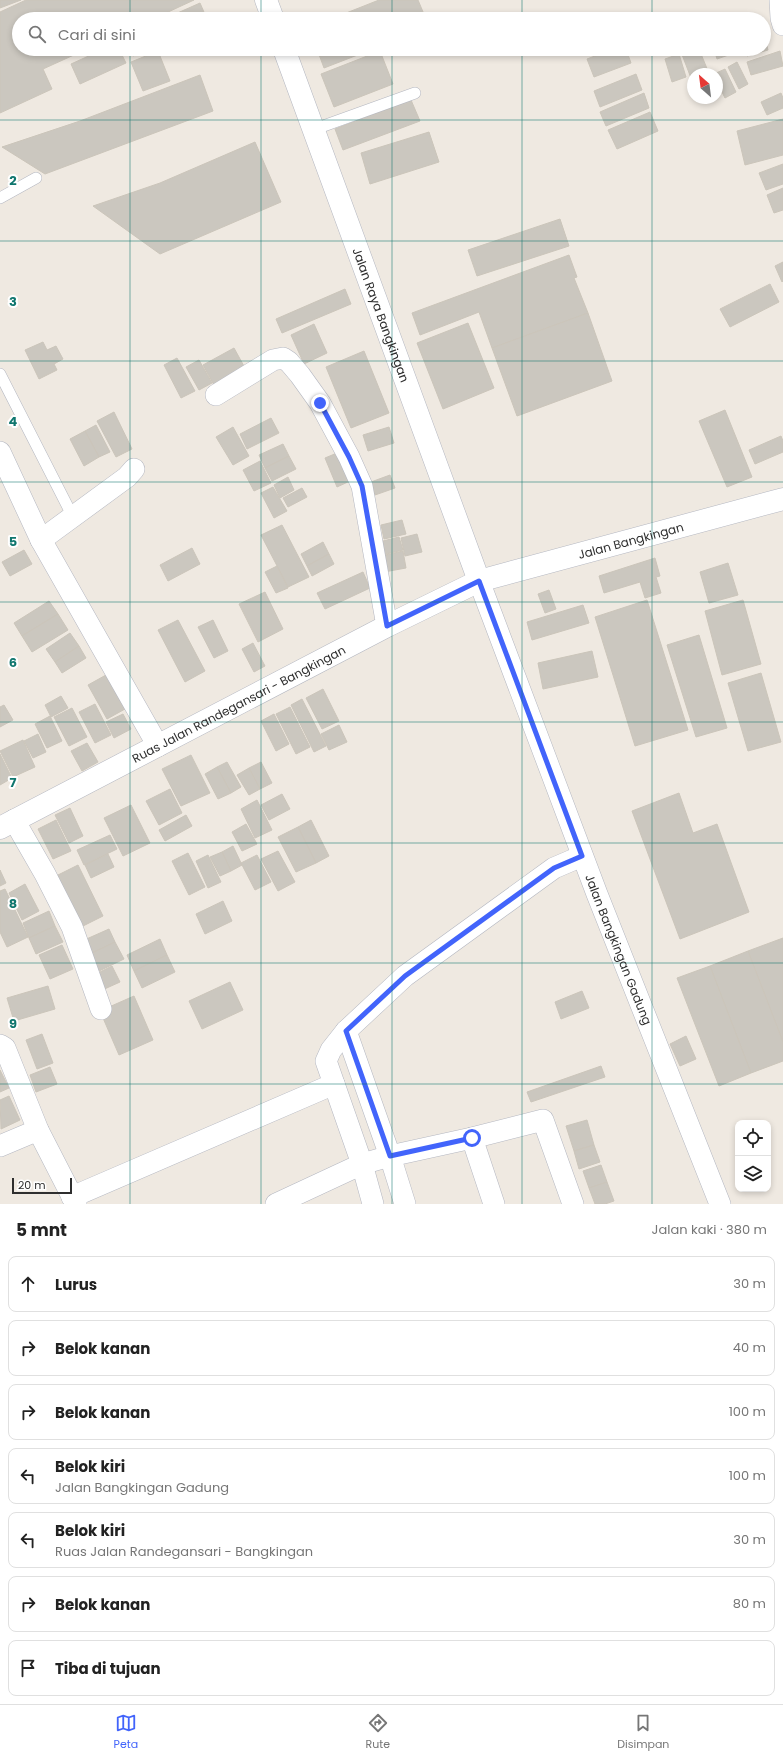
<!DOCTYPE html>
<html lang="id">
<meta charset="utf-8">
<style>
body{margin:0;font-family:Poppins,sans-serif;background:#f6f6f6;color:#222}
.controls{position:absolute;right:12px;bottom:12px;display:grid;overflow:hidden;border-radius:8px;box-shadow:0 2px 6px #0003}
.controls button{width:36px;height:36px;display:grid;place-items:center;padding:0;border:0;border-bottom:1px solid #e0e0e0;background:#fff;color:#222;font:20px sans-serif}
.compass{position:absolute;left:687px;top:68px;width:36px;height:36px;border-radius:50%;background:#fff;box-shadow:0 2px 6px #0003;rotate:332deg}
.scale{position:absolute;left:12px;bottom:10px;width:60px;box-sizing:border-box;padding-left:4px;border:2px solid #2e2e2e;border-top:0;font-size:11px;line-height:14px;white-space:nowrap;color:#2e2e2e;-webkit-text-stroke:3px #fff;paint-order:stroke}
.stop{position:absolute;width:12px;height:12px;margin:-9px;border:3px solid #4264fb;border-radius:50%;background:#fff}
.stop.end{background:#4264fb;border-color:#fff;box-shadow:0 1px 4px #0008}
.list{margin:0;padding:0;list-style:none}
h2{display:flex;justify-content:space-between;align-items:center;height:52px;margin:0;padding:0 16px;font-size:17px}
h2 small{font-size:13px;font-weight:400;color:#767676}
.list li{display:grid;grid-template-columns:26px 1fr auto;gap:12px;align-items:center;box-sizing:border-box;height:56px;margin:0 8px 8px;padding:0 8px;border:1px solid #e0e0e0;border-radius:8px}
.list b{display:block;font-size:15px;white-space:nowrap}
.list p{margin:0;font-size:13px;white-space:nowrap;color:#767676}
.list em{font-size:13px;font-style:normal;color:#767676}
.icon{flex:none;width:22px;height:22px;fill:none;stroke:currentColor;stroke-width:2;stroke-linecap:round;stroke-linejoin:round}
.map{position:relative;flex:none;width:783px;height:1204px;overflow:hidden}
.search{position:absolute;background:#fff;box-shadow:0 2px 6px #0003;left:12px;right:12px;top:12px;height:44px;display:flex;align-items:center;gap:10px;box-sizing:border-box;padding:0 14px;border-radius:22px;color:#767676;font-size:15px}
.sheet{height:500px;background:#fff}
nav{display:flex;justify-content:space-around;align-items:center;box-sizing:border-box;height:56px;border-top:1px solid #e0e0e0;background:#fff;font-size:11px;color:#767676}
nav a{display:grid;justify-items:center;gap:2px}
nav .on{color:#4264fb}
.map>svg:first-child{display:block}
.building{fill:#cbc7bf;stroke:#cbc5ba}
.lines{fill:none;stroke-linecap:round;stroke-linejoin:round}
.lane-casing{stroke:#b4b7c1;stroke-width:12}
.street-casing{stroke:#b4b7c1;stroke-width:22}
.secondary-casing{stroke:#b4b7c1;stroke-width:23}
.lane{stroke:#fff;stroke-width:11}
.street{stroke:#fff;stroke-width:21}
.secondary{stroke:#fff;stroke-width:22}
.route{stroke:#4264fb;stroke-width:5}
.grid{fill:none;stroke:#0f766e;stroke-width:1;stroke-opacity:0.55}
.labels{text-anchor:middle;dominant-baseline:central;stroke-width:4;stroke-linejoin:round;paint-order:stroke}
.street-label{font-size:12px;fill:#2e2e2e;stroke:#fff}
.grid-label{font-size:13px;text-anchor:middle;font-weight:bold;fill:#0f766e;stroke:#fff;stroke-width:4;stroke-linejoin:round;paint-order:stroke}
</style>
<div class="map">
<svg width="783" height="1204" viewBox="0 0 783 1204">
<rect width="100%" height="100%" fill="#efe9e1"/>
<g class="building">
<polygon points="0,0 21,0 0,8"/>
<polygon points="26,0 194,0 153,19 19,19 19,49 87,49 43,69 52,89 0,113 0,12"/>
<polygon points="379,0 418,0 426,19 331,19"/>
<polygon points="200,3 207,19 164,19"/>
<polygon points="764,34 768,50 747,56 745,49 764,49"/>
<polygon points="104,49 119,49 126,63 80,84 71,64"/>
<polygon points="130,49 147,49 133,56"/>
<polygon points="317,49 373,49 324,68"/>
<polygon points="613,49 626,49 631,63 594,77 587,59"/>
<polygon points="688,49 699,49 708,71 700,74 693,74 691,78 681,52"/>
<polygon points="714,49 739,49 740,51 717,59"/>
<polygon points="158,51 170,81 143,91 131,62"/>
<polygon points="380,51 393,84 334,107 321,74"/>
<polygon points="780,51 783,66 751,75 747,62"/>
<polygon points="679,54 686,77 672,82 665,59"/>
<polygon points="737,62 748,84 739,89 728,67"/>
<polygon points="725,69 736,92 725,98 717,82 717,74 714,74"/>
<polygon points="636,74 642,90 600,107 594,91"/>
<polygon points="200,75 213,111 45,174 2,147 80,121"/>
<polygon points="644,93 649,108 606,126 600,112"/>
<polygon points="781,93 783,98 783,108 767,115 761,102"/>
<polygon points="411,100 420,121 343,150 335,129"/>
<polygon points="650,112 658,131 617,149 608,130"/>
<polygon points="783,119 783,155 745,165 737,131"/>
<polygon points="429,132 439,162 370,184 361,153"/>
<polygon points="255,142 281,202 160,254 93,206 160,183"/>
<polygon points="783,164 783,184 766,190 759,173"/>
<polygon points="783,188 783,210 774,213 767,195"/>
<polygon points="560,219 569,246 477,276 468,250"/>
<polygon points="569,255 577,277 574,278 588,313 492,348 479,312 420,335 412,313"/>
<polygon points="783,262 783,281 782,282 775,266"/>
<polygon points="770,284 779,302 730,327 720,309"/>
<polygon points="345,289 351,304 282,333 276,319"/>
<polygon points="588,313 612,381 517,416 492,348"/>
<polygon points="468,323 494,388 443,409 417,343"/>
<polygon points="314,324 327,353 304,364 291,335"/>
<polygon points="43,342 47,350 56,346 63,359 54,364 57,370 39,379 25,350"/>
<polygon points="234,348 245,368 214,385 203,365"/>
<polygon points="364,351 389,413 351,428 326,367"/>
<polygon points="177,358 195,391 181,398 164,365"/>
<polygon points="199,360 212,383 199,390 186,367"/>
<polygon points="725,410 752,477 727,487 699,421"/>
<polygon points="114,412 132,449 116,457 97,421"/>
<polygon points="271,418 279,433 247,449 240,434"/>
<polygon points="96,425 110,452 99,457 85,431"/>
<polygon points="233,427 249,456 233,465 216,437"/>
<polygon points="389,427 394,443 368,451 363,435"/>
<polygon points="85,431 99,457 84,466 70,439"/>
<polygon points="781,436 783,441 783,452 755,464 749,450"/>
<polygon points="283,444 289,456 265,468 259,455"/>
<polygon points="337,453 350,481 337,487 325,458"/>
<polygon points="289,456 296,469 272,481 265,468"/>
<polygon points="260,461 271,483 254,491 243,470"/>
<polygon points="390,475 395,488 375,495 371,482"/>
<polygon points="288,477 294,490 280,498 274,485"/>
<polygon points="273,487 287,511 274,518 261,493"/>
<polygon points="302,488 307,497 288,507 283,498"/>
<polygon points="402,520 406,534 384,539 381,525"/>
<polygon points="282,525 309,577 288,587 261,535"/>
<polygon points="417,534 422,552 405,556 401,538"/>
<polygon points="399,537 403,550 382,555 379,542"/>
<polygon points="323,542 329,554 307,566 301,554"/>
<polygon points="192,548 200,564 168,581 160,565"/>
<polygon points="24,550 32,564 10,576 2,562"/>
<polygon points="403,551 406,568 384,572 381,556"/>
<polygon points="329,554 334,564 312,576 307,566"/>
<polygon points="655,558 660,576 656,577 661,593 645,598 640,582 604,593 599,576"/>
<polygon points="728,563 738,595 709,603 700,572"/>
<polygon points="277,566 288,588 276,593 265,572"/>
<polygon points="363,572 370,588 325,609 317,593"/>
<polygon points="549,590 556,609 545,613 538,594"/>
<polygon points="265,592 283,629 258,642 239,604"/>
<polygon points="647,600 688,730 635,746 595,617"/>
<polygon points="743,600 761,664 722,675 705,611"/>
<polygon points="49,601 58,614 22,636 14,623"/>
<polygon points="583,605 589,623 532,640 527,622"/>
<polygon points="58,614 68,630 32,652 22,636"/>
<polygon points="178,620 205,671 185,682 158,630"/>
<polygon points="213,620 228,651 214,658 198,627"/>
<polygon points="70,633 79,646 55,662 46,649"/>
<polygon points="699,635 727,728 696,737 667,645"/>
<polygon points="253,643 265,666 254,672 242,649"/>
<polygon points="79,646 86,658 62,673 55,662"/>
<polygon points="592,651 598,677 543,689 538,663"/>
<polygon points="761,673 781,742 748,751 728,683"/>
<polygon points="106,675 125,709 107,719 88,685"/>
<polygon points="323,689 339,721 322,729 306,698"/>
<polygon points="61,696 68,708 51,717 45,705"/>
<polygon points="302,699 326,746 314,752 291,705"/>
<polygon points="95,704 111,735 95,743 79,712"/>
<polygon points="4,705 13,720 0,727 0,707"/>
<polygon points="290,707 310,747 296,754 276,714"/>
<polygon points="72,708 87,737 69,746 54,717"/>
<polygon points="123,714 131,729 114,738 106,722"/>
<polygon points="274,714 289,744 276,751 261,721"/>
<polygon points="50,716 62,741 47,748 35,724"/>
<polygon points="339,725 347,742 329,750 321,734"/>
<polygon points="38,734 46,752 33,758 24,741"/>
<polygon points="23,740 35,767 13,777 0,751"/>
<polygon points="87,743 98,762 82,771 71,751"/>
<polygon points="0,754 12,778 0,785"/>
<polygon points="191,755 210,793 181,806 162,769"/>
<polygon points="227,762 241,787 231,793 217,767"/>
<polygon points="261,762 272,783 260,789 249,768"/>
<polygon points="217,767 231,793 218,799 205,774"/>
<polygon points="249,768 260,789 249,795 237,775"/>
<polygon points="170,789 182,813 159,825 146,801"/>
<polygon points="679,793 693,833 717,824 749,912 680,939 632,811"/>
<polygon points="282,794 290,809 269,820 261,805"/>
<polygon points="257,800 272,830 255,838 241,809"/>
<polygon points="131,805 150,843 123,856 104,818"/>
<polygon points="70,808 83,836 69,843 55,815"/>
<polygon points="186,815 192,826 165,841 159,830"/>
<polygon points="56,820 71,851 53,859 38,829"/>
<polygon points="311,820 329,856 316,863 298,827"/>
<polygon points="246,824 257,844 242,851 232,832"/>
<polygon points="298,827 316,863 296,872 278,837"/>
<polygon points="110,835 117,849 84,865 77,850"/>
<polygon points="233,846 242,865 231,871 222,852"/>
<polygon points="278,851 295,882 278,891 261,859"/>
<polygon points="222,852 231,871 220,876 210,857"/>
<polygon points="188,853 205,887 189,895 172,861"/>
<polygon points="108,854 114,867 91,878 85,865"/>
<polygon points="208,855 221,882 208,888 196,861"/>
<polygon points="257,855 271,882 255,890 241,863"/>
<polygon points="78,865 103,916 77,929 52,878"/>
<polygon points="0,870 6,883 0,886"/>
<polygon points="25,884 39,911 22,920 9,893"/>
<polygon points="5,889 28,937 7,947 0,932 0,891"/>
<polygon points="223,901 232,921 205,934 196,914"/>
<polygon points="49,911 55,926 29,938 23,923"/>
<polygon points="55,926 63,942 36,954 29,938"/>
<polygon points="109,929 115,942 88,955 82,941"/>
<polygon points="783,938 783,1042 748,951"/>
<polygon points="160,939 167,955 134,971 127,955"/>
<polygon points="115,942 124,959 97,972 88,955"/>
<polygon points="62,945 73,969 50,979 39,955"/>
<polygon points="748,951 783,1042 783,1061 751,1073 710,966"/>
<polygon points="167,955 175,972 142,988 134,971"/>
<polygon points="112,966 120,982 100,991 92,976"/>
<polygon points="710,966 751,1073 719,1086 677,978"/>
<polygon points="230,982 243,1010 202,1029 189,1001"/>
<polygon points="48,986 55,1009 14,1021 7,998"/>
<polygon points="582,991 589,1008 561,1019 555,1002"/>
<polygon points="134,996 153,1040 119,1055 100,1011"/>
<polygon points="42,1034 53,1063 37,1069 26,1040"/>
<polygon points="686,1036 696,1059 680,1066 670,1044"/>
<polygon points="601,1066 605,1077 531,1102 527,1092"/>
<polygon points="50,1067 57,1084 36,1092 30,1075"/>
<polygon points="0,1070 9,1088 0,1092"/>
<polygon points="9,1096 20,1120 1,1129 0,1100"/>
<polygon points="587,1120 594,1145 574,1151 566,1126"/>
<polygon points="594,1145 600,1162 579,1169 574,1151"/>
<polygon points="601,1165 607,1182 589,1188 583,1171"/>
<polygon points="607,1182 614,1201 605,1204 595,1204 589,1188"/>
</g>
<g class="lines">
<g class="lane-casing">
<g id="lane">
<polyline points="315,129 415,93"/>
<polyline points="0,198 36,178"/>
<polyline points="0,374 73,517"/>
</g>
</g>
<g class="street-casing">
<g id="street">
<polyline points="780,0 781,18 783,25"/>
<polyline points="216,395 273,360 283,358 289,362 300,375 320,403 349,457 362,486 387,626"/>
<polyline points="0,452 41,540 158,746"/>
<polyline points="41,540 127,477 134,469"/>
<path id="s1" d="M479,581L597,894L720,1204"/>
<polyline points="14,820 45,874 72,927 101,1009"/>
<polyline points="346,1031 390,1156 405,1204"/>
<polyline points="0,1045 5,1048 7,1053 38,1130 76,1204"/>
<polyline points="472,1138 494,1204"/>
<polyline points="0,1146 38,1130"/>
<polyline points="72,1197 334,1084"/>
<polyline points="276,1204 362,1164 390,1156 472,1138 543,1120 573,1204"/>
<polyline points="373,1204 362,1164 326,1061 331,1050 346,1031 405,976 554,868 582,856"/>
</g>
</g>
<g class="secondary-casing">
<g id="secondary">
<polyline points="266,0 273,19"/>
<path id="s2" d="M284,49L479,581"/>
<path id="s3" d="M0,828L387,626L479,581L783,499"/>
</g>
</g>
<use href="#lane" class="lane"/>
<use href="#street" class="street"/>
<use href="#secondary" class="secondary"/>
</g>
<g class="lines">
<polyline class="route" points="320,403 349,457 362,486 387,626 479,581 582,856 554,868 405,976 346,1031 390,1156 472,1138"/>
</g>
<path class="grid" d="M130,0V19M261,0V19M392,0V19M522,0V19M652,0V19M130,49V1204M261,49V1204M392,49V1204M522,49V1204M652,49V1204M0,120H783M0,241H783M0,361H783M0,482H783M0,602H783M0,722H783M0,843H783M0,963H783M0,1084H783"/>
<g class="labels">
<g class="street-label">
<text stroke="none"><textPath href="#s2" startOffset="283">Jalan Raya Bangkingan</textPath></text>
<text stroke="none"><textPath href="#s3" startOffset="696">Jalan Bangkingan</textPath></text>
<text stroke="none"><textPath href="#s3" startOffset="269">Ruas Jalan Randegansari - Bangkingan</textPath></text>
<text stroke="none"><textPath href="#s1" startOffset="394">Jalan Bangkingan Gadung</textPath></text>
</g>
</g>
<g class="grid-label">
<text x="13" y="185">2</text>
<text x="13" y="306">3</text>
<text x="13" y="426">4</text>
<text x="13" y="546">5</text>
<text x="13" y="667">6</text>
<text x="13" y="787">7</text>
<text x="13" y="908">8</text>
<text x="13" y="1028">9</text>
</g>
</svg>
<div class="controls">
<button><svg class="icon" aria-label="locate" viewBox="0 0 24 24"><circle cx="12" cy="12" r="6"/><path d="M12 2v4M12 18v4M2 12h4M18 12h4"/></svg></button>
<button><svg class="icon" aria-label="layers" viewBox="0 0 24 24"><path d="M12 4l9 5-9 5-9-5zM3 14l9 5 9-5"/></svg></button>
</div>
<svg class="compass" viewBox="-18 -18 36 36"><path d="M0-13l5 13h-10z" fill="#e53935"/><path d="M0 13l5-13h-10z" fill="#767676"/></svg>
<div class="scale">20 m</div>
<div class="stop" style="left:472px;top:1138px"></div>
<div class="stop end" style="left:320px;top:403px"></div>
<div class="search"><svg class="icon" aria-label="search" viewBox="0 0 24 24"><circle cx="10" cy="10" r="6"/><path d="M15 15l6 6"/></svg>Cari di sini</div>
</div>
<section class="sheet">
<h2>5 mnt<small>Jalan kaki · 380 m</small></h2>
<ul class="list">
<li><svg class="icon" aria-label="ahead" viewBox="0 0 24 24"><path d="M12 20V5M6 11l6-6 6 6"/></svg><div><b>Lurus</b></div><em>30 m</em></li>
<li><svg class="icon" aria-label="right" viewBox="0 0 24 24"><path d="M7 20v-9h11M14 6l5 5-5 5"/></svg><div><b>Belok kanan</b></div><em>40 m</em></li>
<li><svg class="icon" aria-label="right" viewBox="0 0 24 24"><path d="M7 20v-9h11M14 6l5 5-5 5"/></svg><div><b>Belok kanan</b></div><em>100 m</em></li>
<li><svg class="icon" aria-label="left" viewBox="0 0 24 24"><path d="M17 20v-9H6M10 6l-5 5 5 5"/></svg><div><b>Belok kiri</b><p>Jalan Bangkingan Gadung</p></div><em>100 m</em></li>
<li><svg class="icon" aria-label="left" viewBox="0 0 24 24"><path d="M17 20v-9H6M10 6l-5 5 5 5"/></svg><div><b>Belok kiri</b><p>Ruas Jalan Randegansari - Bangkingan</p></div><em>30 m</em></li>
<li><svg class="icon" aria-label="right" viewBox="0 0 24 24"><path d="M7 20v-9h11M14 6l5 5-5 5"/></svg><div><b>Belok kanan</b></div><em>80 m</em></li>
<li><svg class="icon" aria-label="arrive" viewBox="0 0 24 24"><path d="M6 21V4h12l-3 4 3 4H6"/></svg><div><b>Tiba di tujuan</b></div></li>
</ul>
</section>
<nav>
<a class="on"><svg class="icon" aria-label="map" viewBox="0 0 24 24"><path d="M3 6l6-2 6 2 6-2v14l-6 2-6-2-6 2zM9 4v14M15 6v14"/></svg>Peta</a>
<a><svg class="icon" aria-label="directions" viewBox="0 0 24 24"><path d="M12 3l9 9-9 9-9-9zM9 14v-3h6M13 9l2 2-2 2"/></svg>Rute</a>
<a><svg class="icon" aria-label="saved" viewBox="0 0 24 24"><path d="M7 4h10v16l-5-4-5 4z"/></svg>Disimpan</a>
</nav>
